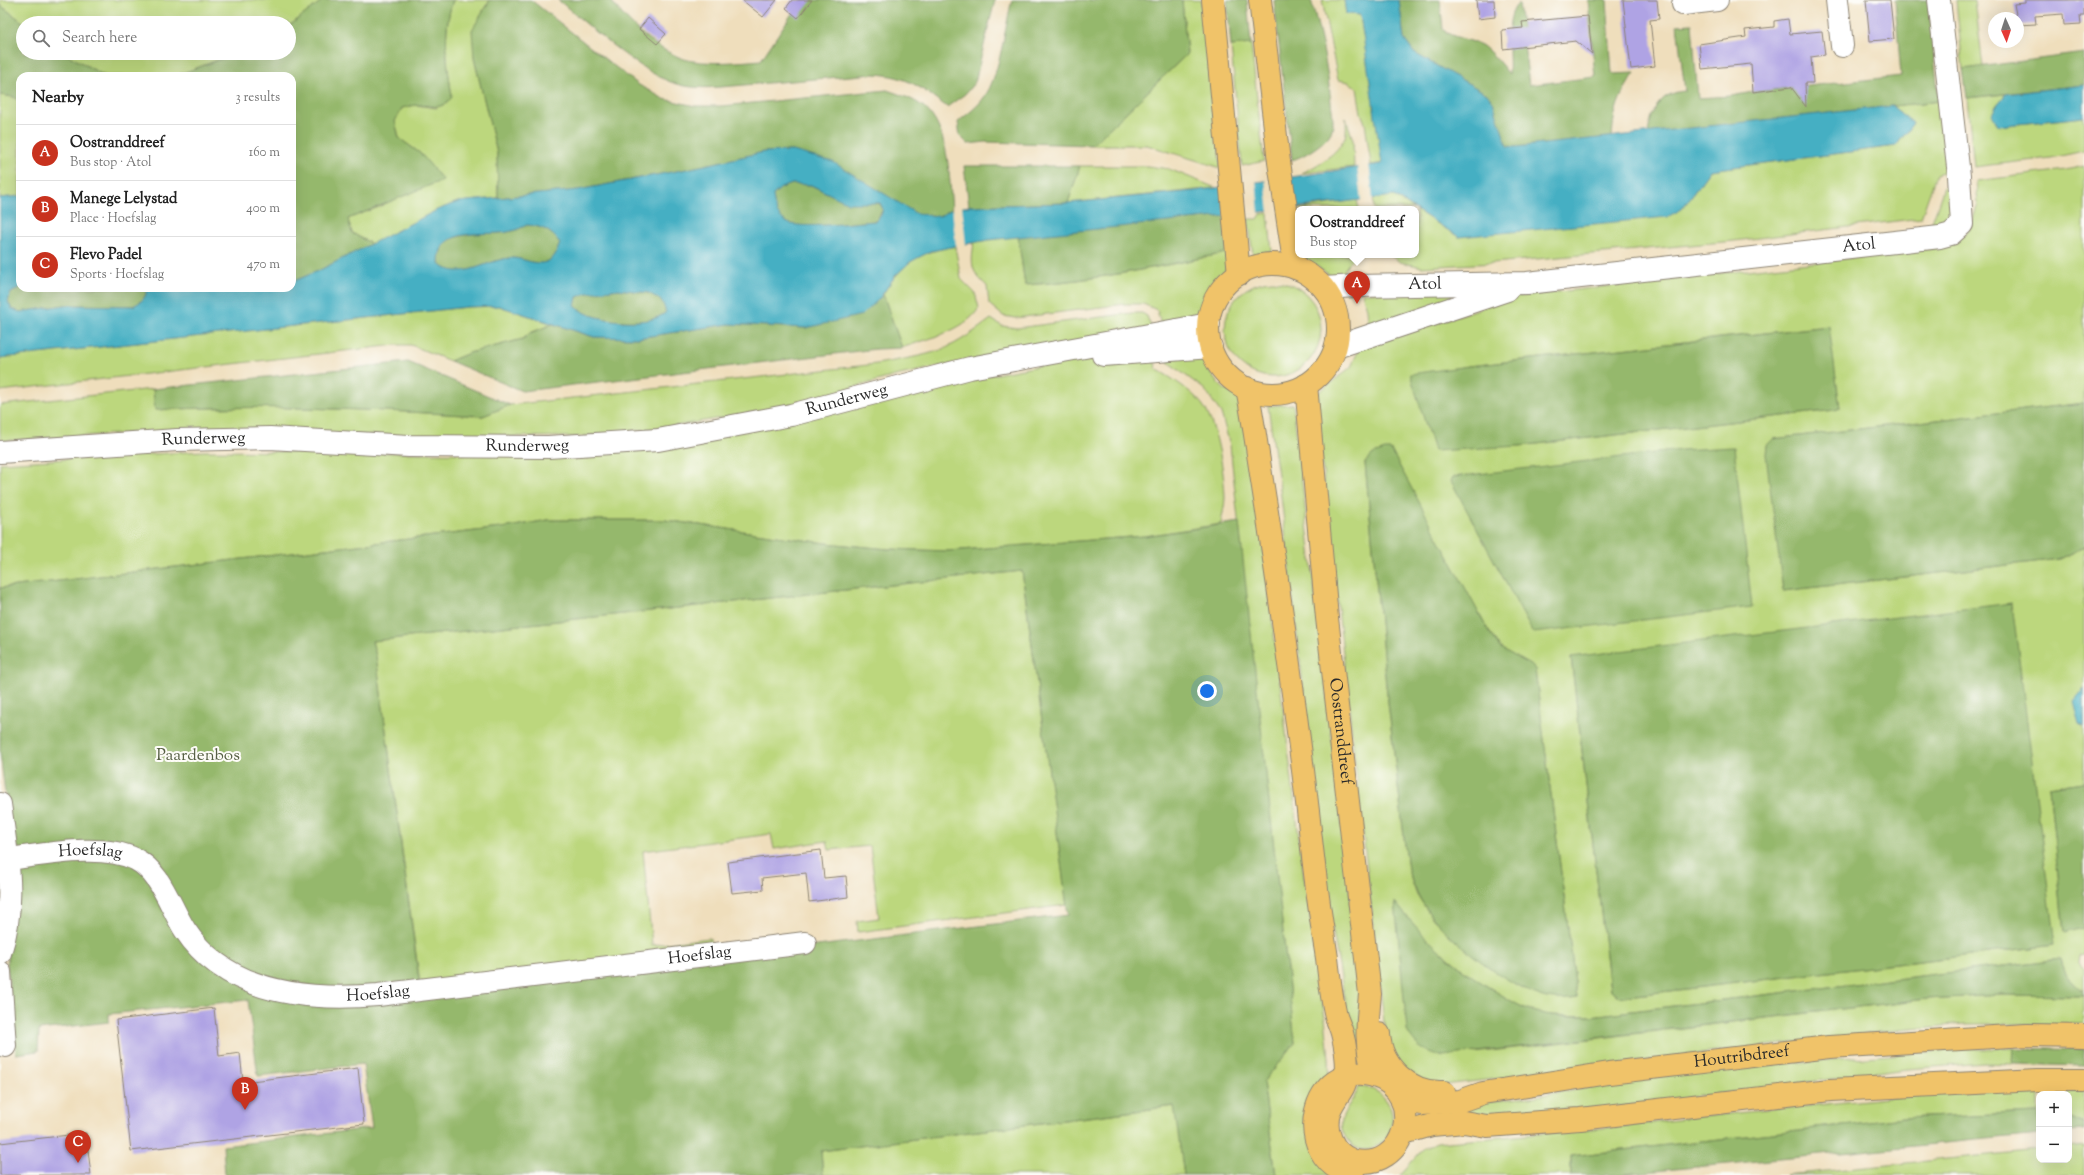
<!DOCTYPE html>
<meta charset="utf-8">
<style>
body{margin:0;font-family:"Sorts Mill Goudy",serif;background:#f2f2f2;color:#222}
.controls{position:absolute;right:12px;bottom:12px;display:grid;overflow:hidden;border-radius:8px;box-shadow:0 4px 16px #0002}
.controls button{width:36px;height:36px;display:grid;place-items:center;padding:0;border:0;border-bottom:1px solid #e0e0e0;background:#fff;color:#222;font:20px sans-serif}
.compass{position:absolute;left:1988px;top:12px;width:36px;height:36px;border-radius:50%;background:#fff;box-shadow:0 4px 16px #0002;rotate:177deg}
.you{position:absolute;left:1207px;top:691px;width:14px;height:14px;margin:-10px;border:3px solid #fff;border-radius:50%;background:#1a73e8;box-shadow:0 0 0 6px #1a73e833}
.badge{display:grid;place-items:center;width:26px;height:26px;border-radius:50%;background:#c8321e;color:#fff;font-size:13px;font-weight:700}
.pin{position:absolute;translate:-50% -33px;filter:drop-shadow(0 1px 2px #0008)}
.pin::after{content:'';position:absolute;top:21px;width:14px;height:12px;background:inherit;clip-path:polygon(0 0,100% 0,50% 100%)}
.popup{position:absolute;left:1295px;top:206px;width:124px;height:52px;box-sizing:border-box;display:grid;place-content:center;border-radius:8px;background:#fff;filter:drop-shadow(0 1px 3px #0005);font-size:13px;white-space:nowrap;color:#767676}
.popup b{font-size:15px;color:#222}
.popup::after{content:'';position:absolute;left:50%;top:100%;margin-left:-8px;border:8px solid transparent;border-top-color:#fff}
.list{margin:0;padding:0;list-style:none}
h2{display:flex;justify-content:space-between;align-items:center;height:52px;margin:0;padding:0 16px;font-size:17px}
h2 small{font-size:13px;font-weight:400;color:#767676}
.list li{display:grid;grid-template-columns:26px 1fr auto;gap:12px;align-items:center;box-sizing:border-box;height:56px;padding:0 16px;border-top:1px solid #e0e0e0}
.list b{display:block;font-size:15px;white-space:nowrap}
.list p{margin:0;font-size:13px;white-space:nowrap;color:#767676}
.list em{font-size:13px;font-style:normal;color:#767676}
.icon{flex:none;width:22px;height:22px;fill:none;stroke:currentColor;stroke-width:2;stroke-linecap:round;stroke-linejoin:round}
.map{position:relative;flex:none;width:2084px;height:1175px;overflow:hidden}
.search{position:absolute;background:#fff;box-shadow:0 4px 16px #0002;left:16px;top:16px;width:280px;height:44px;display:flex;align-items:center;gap:10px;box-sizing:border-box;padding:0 14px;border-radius:22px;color:#767676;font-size:15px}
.panel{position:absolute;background:#fff;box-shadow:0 4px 16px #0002;left:16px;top:72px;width:280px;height:220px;border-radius:12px}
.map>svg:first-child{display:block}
.green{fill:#bcd77d;stroke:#748154;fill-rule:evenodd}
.forest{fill:#95b86c;stroke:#60724c;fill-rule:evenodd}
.water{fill:#44afc3;stroke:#386d77;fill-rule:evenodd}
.pier{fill:#efdebc}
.building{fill:#afa3e4}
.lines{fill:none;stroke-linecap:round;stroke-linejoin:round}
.minor-casing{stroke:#8d8474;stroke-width:24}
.major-casing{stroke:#8d8474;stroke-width:24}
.minor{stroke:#fff;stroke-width:22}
.major{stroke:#f0c369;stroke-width:22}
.labels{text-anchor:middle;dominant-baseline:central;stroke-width:4;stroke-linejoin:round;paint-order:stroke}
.street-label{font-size:17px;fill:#2b2b2b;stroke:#fdfcf7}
.park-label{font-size:17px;fill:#565f44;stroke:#fdfcf7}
</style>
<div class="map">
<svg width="2084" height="1175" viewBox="0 0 2084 1175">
<rect width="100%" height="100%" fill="#fdfcf7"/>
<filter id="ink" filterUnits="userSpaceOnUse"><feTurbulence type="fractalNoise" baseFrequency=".025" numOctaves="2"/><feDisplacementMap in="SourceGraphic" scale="8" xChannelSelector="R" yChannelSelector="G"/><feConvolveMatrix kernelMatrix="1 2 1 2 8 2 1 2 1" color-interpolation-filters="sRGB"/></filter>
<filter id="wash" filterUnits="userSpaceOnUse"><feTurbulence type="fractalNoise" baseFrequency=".012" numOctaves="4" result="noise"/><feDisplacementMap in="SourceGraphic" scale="16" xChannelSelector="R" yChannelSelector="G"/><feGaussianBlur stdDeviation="0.9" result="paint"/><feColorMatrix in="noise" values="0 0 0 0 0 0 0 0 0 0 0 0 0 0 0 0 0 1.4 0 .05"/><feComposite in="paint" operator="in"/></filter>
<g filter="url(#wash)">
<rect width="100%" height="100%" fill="#efdebc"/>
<g class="green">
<polygon points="0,0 323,0 289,26 289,23 24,23 0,5"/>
<path d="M453,0H490L483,10L474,58L497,153L498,198L458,202L437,210L372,244L352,233L347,219L382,206L421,154L399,138L395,121L402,108L416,105L436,108L452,97C447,64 442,32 453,0Z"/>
<polygon points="1182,0 1201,0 1221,168 1147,145 1092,145 1187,54"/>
<polygon points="1322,0 1344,0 1346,14 1360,15 1383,163 1371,165 1365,123 1361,113 1357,88 1349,82 1338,80"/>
<polygon points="1956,0 1975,0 1983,67 1963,69"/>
<polygon points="1251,44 1264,161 1242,166 1231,46"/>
<polygon points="64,53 237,53 175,76 105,76"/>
<polygon points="2006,94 1996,106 1998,126 2084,117 2084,151 2051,158 1974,167 1967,98"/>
<polygon points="0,95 14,97 20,102 20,196 0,198"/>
<polygon points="1939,101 1949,171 1936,175 1921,218 1734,241 1493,263 1422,267 1400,262 1390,255 1416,255 1416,210 1459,237 1682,209 1710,170 1896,146 1913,123 1892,106"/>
<path d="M1346,118L1353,140L1354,167L1302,173C1318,165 1338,154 1345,137C1347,132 1346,124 1346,118Z"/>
<polygon points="1080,166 1147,166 1169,169 1216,188 1068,203"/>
<path d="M2084,166V403L1773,439L1767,445L1783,591L2060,559L2084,547V782L2049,787L2064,932L2084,928V955L2079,956L2078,962L2084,969V992C2072,983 2064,974 2061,959L1591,1016L1548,1015L1532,1011L1516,1004L1474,978L1438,950L1418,930L1395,903L1474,1053L1926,999L2001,995L2084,996V1024H1964L1889,1031L1444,1085H1431L1398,1065L1386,1040L1316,409L1319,392L1351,367L1359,349L1514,297L1930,249L1955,244L1971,226L1978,203L1976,181L2066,170ZM1828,326L1840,408L1835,410L1519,446L1411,375L1469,366ZM1373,454L1500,648L1535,670L1577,998L1571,999L1522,988L1487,965L1457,942L1433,919L1416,893L1408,870L1386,685L1365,463ZM1571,657L2055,945L1619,997L1610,989Z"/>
<path d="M1952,186C1953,209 1955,224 1929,231L1944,187Z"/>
<polygon points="1394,196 1414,209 1374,209 1373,198"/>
<polygon points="1357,200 1359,209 1298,209 1298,214 1298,209"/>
<polygon points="1268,213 1272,252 1253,255 1248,219 1258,219 1261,214"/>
<path d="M1018,236L1025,285C1095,281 1162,266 1230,252L1228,267L1212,284L1200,309L1191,318L1162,328L1157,310L1143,304H1125L1016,318L1003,316L989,304L987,286C970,271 971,264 974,242Z"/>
<path d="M955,246L961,279L975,293L979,308C964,332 928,338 902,348L883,294C903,262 918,253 955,246Z"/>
<path d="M1304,255H1356L1348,263L1340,279C1326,276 1318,265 1305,259Z"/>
<circle cx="1273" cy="329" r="48"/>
<polygon points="1459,291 1461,297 1369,332 1367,309 1362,293"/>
<polygon points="499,306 553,324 530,333 523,339 469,353 450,361 411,345 396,345 0,391 0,358 467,307"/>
<path d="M1132,313H1142L1147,316L1152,329L941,366L895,376L778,408L675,426L576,437L133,433L0,441V405L153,389L156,410C264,404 374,410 483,416L510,405L877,364C898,360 920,357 941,350C959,343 976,330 991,319L1002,326L1017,328Z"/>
<path d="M1154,356L1156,369C1172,378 1197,394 1206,410C1218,433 1224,471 1225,497C1225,506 1222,515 1221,524L1145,536L948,551L888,549L825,543L665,520H548L509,527L0,588V463L204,451L521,454L907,391L1054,363Z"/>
<polygon points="1167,356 1194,356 1204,363 1215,380 1224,389 1240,398 1262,536 1302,863 1325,1018 1329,1058 1332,1175 1276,1175 1263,1082 1295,1043 1230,445 1221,413 1204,389 1169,363"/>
<polygon points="1293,404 1359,973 1363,1061 1352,1063 1345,1000 1329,909 1281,496 1268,406"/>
<polygon points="1022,571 1067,905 858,932 857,921 879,918 870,846 829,850 827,841 774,849 771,834 643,851 652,945 710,938 711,949 420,984 376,656 372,641"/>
<polygon points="2013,1048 2012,1064 1985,1063 1907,1069 1609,1108 1533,1110 1431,1119 1430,1108 1537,1096 1633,1079 1766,1065 1953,1050"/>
<path d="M1359,1087C1397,1087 1406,1140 1368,1149C1361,1151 1355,1148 1349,1142C1344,1136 1340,1128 1342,1120C1343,1111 1355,1098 1359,1087Z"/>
<polygon points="2003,1089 2084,1090 2084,1124 2069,1117 2069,1094 2039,1094 2039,1112 1904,1118 1571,1156 1571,1175 1400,1175 1424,1148 1437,1143 1626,1126 1728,1114 1916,1095"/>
<polygon points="1175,1106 1184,1175 823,1175 821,1151"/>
<polygon points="2084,1146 2084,1175 1786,1175 2039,1150 2039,1160 2069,1160 2069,1148"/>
</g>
<g class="forest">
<path d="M323,0H453C442,32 447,64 452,97C440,112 434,105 418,105C412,105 407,107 402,108L395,121L399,138L421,154L443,180L348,219L352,233L372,244L320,270L292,282V76H175L237,53H289V26Z"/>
<path d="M490,0H531L609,62L639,85L664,99L695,106H722L887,90C901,95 918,100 928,111C950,136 949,178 952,209L940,216L917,214L793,151L764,152L687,169L578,190L498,198L497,153L474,58L472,30Z"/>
<path d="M558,0H613L612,2C630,25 655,49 684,59C702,65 741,62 761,60L801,0H995L975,82L965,94L947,107C920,87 908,76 874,74L721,87C709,88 696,88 684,86C646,79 589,25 558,0Z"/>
<path d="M1012,0H1182L1187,54L1092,145L986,142L968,144L960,136L958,122C967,114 978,107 985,96C1000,74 1005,26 1012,0Z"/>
<polygon points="1227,0 1247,0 1251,44 1231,46"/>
<path d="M1274,0H1311C1321,36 1327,64 1331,102C1332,111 1335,123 1331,132C1326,143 1303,157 1292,160Z"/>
<path d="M1399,0H1440L1443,29C1449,38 1472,39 1483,46C1493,54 1501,64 1509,74C1511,54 1503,16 1519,3L1529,85L1595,77L1588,0H1607L1612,74L1635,73C1619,96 1614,109 1612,137L1516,147L1506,146L1493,102L1487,94L1414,53L1404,39Z"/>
<path d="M1895,0H1928L1939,101L1648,133C1652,110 1659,93 1685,91L1677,25L1692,24L1698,98L1731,96L1753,92L1901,76Z"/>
<polygon points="0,5 24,23 23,53 64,53 105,76 20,76 20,102 14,97 0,95"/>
<polygon points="2084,53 2084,85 1967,98 1963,69"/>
<polygon points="964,166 1080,166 1068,203 969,206"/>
<path d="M792,184L811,185L825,192L880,204L883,209L876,221C856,222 804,230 788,223C776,218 774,205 773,195L781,188Z"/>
<path d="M1227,216L1230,252C1162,266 1094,281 1025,285L1018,236Z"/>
<path d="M527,225C541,226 552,231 560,243C557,251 554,262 543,263C533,265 521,257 510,258C486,260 461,282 439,265C437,223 488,238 512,231C517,230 522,227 527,225Z"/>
<path d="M20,287L146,288C148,297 141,302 134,306L65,305L20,312L12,309L8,302L10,294Z"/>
<path d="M619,289L649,293L663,301L666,312C651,328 590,322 575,306L577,297L587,293Z"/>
<polygon points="883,294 902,348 876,349 522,391 450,361 469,353 523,339 530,333 553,324 594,337 637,338 729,324 806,328 879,299"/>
<polygon points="1829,326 1840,408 1835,410 1519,446 1434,451 1410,374 1469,366"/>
<path d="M408,362L510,405L483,416C374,410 264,404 155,410L153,389Z"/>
<polygon points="2084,403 2084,547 2060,559 1783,591 1766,454 1767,445 1773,439"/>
<polygon points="1734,447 1752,607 1533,633 1451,481 1453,477 1681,450"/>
<path d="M1385,450H1391L1489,632L1500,648L1531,665L1535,669L1577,998C1567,1000 1551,1000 1541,996C1511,987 1453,943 1433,918C1421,903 1414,888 1408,870L1386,685L1365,463L1373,454Z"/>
<path d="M548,520H665L825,543L888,549L948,551L1145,536L1239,522L1295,1043L1263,1082L1276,1175H1184L1174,1106L821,1151L823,1175H225L223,1146L372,1128L363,1064L258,1076L248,1000L109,1014V1022L39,1030L38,1051L16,1054L7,964L14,889L22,851L11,841L0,753V588L509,527ZM1022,571L1068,915L421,995L376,656L372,641Z"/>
<polygon points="2012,603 2055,945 1619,997 1610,989 1571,657"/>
<polygon points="2084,782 2084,928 2064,933 2049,787"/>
<path d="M1395,902C1425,940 1454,966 1495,991C1507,998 1519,1007 1533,1011C1551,1017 1571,1016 1591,1016L2061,959C2064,974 2072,983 2084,992V996L2001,995L1926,999L1443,1056C1424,1051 1417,1049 1407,1031Z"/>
<polygon points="2013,1048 2084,1050 2084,1066 2012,1064"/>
<polygon points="2039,1112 2039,1134 1613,1175 1571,1175 1571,1156 1904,1118"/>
<polygon points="2069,1117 2084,1124 2084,1130 2069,1131"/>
</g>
<g class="water">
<path d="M1344,0H1399L1404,39L1414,53L1487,94L1493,102L1507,146L1516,147L1892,106L1913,123L1896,146L1710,170L1682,209L1667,217L1459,237L1394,196L1227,216L988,240L931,251L910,262L895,276L879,299L862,315L806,328L729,324L637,338L594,337L499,306L467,307L0,358V198L20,196V287L10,294L8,302L12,309L20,312L65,305L133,306C141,302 148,297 146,288H292V282L320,270L437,210L458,202L578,190L687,169L764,152L793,151L833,162L917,214L940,216L952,209L969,206L1068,203L1194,191L1382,164L1360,15L1346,14ZM792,184L811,185L848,203H880L883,209L881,215L876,221C859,222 798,230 786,222C776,215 774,206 773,195L781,188ZM527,225C541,226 551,230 560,243C557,251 555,259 546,262C536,266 521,257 510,258C486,260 461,282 439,264C437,223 488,238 512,231C517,230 522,227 527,225ZM619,289L649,293L662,301L666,312C651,328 590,322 575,306L577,297L587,293Z"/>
<polygon points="2084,85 2084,117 1998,126 1992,114 1996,106 2006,94"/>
<polygon points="2084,688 2084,727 2079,724 2073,701"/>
</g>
<g class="pier">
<polygon points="1369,163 1373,200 1361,201 1357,165"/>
<polygon points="1289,175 1293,210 1269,212 1265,179"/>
<polygon points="1256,180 1259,213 1225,217 1222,185"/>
<polygon points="962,205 966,246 956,248 952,207"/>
</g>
<g id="blocks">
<g class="building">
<polygon points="742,0 777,0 763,17"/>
<polygon points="792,0 812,0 798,18 786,8"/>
<polygon points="1476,0 1494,0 1495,17 1478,19"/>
<polygon points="1623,0 1657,0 1659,19 1650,20 1655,66 1631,69"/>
<polygon points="1866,0 1890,0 1894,39 1870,41"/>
<polygon points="2025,0 2084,0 2084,16 2080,16 2081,24 2064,25 2063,14 2035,16 2036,24 2018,25 2014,4 2025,3"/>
<polygon points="1588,16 1592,54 1576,41 1503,49 1502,30 1523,28 1522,22"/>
<polygon points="648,18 666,34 657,44 639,29"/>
<polygon points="1788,19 1790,34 1822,31 1825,55 1811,57 1813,83 1805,83 1806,107 1791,87 1753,92 1751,64 1702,69 1699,44 1746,37 1745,30 1774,27 1774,21"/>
<polygon points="821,850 824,878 846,876 848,897 809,902 806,873 762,878 763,890 732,893 728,862"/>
<polygon points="214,1008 219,1056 240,1053 243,1082 358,1068 364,1124 131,1151 116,1020"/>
<polygon points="86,1133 91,1175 0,1175 0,1143"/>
</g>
</g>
</g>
<g filter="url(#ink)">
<use href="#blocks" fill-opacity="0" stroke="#8d8474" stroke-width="1"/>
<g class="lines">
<g class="minor-casing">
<g id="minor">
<polyline points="1837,0 1842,46"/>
<polyline points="1683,4 1717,0"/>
<path id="s1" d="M1324,288L1356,286L1527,283L1940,237L1951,234L1962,224L1959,176L1939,0"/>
<polyline points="1336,347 1507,290"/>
<polyline points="1103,355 1211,347"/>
<path id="s2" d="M0,452L177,440L270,438L409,446L548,447L658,440L791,415L970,368L1209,324"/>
<path d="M0,804C7,856 17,902 0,953"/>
<path id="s3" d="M0,860C39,856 99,842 135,859C161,872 170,907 185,930C227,994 309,1001 378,995L805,943"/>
<polyline points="0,972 5,1046"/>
</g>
</g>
<g class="major-casing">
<g id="major">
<polyline points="1213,0 1239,274"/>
<polyline points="1260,0 1279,162 1295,268"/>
<circle cx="1273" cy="329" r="65"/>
<path id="s4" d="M1306,385L1327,618L1370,994C1367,1027 1365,1043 1374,1076"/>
<path d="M1247,388C1255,429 1260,471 1267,512C1282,612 1296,711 1308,811C1313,860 1319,909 1327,958C1329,976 1331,994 1335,1012C1336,1019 1340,1025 1342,1033C1345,1044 1347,1059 1347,1071C1347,1089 1336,1095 1330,1110C1323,1129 1332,1153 1352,1160C1406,1175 1428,1092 1374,1076C1310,1058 1289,1159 1353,1175"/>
<path d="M1379,1034C1381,1067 1410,1094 1444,1092"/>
<path id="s5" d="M1402,1101L1422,1104L1460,1101L1483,1093L1609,1073L1829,1047L2027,1035L2084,1036"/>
<polyline points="1404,1133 1432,1125 1464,1122 1487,1126 1580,1119 1830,1090 2038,1080 2084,1080"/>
</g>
</g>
<use href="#minor" class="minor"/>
<use href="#major" class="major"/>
</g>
</g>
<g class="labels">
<g class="street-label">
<text stroke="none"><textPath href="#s1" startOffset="537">Atol</textPath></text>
<text stroke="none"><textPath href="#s1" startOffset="101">Atol</textPath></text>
<text stroke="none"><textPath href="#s2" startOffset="852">Runderweg</textPath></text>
<text stroke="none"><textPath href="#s2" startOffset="204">Runderweg</textPath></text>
<text stroke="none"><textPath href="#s2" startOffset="528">Runderweg</textPath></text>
<text stroke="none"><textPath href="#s4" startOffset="348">Oostranddreef</textPath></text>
<text stroke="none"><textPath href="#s3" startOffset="91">Hoefslag</textPath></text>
<text stroke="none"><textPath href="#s3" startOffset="763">Hoefslag</textPath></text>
<text stroke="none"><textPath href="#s3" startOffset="439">Hoefslag</textPath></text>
<text stroke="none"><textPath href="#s5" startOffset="344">Houtribdreef</textPath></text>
</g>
<g class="park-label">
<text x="198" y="756">Paardenbos</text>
</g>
</g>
</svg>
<div class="controls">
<button>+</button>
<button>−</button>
</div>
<svg class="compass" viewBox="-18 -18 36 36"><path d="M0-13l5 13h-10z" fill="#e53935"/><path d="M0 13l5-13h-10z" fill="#767676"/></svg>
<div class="you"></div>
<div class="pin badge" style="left:1357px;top:304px">A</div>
<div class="popup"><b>Oostranddreef</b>Bus stop</div>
<div class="pin badge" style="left:245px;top:1110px">B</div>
<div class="pin badge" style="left:78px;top:1163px">C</div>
<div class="search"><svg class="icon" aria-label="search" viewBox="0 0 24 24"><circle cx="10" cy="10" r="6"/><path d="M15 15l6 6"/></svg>Search here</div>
<section class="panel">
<h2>Nearby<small>3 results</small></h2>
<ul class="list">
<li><span class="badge">A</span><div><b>Oostranddreef</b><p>Bus stop · Atol</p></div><em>160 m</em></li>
<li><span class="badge">B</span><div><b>Manege Lelystad</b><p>Place · Hoefslag</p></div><em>400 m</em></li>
<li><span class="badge">C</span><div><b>Flevo Padel</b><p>Sports · Hoefslag</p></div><em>470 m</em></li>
</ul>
</section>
</div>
